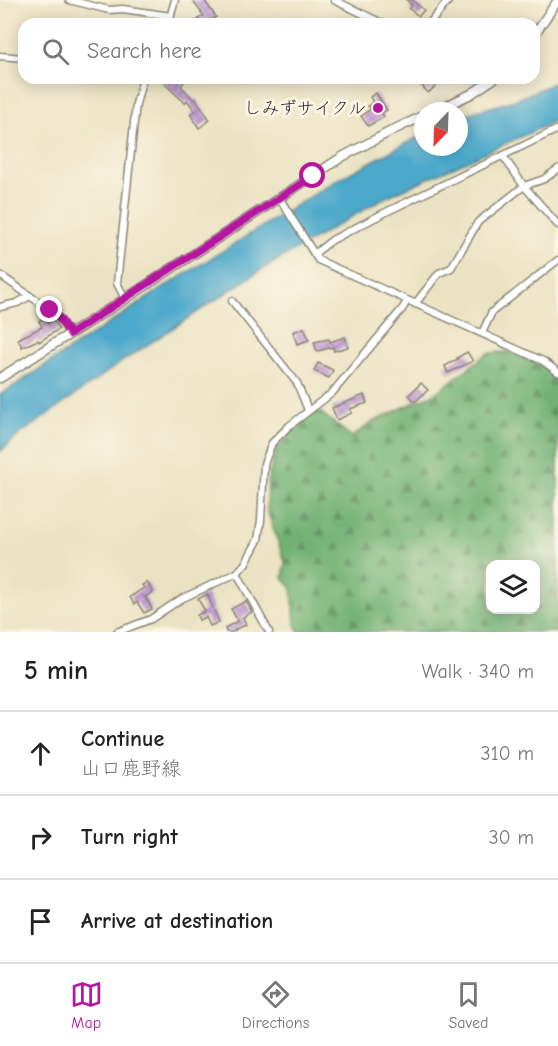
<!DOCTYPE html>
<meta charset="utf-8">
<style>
body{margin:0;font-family:"Comic Neue","Klee One",sans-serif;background:#f6f6f6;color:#222}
.controls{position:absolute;right:18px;bottom:18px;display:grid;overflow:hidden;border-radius:12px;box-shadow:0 3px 15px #0003}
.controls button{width:54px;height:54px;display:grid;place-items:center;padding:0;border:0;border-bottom:2px solid #e0e0e0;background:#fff;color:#222;font:30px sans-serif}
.compass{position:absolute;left:414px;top:102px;width:54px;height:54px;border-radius:50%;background:#fff;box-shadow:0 3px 15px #0003;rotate:203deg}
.stop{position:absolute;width:18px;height:18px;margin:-14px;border:4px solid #b5179e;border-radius:50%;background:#fff}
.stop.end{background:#b5179e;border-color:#fff;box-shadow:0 2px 6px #0008}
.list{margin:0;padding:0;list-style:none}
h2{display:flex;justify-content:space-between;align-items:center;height:78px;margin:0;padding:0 24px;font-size:26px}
h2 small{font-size:20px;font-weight:400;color:#767676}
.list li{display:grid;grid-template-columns:39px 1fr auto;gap:18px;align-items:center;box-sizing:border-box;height:84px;padding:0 24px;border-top:2px solid #e0e0e0}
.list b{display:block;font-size:22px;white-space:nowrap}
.list p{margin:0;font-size:20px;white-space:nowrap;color:#767676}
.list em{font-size:20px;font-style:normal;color:#767676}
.icon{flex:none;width:33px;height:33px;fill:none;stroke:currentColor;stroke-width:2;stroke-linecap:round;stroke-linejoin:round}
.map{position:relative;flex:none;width:558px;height:632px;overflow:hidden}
.search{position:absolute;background:#fff;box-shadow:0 3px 15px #0003;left:18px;right:18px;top:18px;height:66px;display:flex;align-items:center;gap:15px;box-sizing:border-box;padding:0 21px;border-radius:18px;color:#767676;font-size:22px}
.sheet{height:330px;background:#fff}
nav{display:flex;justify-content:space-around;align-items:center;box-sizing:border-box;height:84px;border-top:2px solid #e0e0e0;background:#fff;font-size:16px;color:#767676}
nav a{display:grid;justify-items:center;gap:3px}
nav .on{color:#b5179e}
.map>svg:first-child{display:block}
.forest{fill:url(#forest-firs);stroke:#4e6e4f;stroke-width:1.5;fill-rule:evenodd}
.water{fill:#4ca8ca;stroke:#3c6a7a;stroke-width:1.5}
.building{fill:url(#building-cross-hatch)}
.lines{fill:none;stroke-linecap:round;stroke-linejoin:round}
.minor-casing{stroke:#8a8777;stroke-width:9}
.major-casing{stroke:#8a8777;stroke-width:11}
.minor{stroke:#fff;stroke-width:6}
.major{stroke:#fff;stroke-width:8}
.route{stroke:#b5179e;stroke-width:8}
.poi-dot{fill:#b5179e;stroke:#fcf5e5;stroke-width:2}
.labels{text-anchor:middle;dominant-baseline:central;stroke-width:6;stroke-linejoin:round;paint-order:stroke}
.poi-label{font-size:18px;fill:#2b2b2b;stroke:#fcf5e5;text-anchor:end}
</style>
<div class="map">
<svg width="558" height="632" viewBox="0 0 558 632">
<defs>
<pattern id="forest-firs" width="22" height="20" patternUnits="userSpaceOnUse" patternTransform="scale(1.5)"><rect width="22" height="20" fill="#71b173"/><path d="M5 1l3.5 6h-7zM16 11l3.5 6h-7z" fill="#5d905f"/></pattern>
<pattern id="building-cross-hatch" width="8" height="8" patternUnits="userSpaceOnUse" patternTransform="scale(1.5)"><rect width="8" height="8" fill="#c69ed9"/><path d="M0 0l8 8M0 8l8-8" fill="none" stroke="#a181b0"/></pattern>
</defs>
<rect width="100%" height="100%" fill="#fcf5e5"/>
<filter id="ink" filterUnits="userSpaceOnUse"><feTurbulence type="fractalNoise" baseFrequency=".0167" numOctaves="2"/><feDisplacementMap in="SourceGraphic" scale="12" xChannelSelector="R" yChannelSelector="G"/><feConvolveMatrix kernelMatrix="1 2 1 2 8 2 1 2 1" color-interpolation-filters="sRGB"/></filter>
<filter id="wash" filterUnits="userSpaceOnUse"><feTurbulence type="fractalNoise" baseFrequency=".008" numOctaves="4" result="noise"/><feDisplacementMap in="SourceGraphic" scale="24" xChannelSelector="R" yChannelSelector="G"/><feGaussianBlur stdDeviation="1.35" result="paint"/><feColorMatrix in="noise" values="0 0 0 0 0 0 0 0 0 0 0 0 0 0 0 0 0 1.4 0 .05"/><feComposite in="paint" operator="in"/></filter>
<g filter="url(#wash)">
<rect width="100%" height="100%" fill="#eae3c3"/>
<path class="forest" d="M508,352L541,365L558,379V632H299L295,622L292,589L283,578L285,562L267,511L268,479L276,449L295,426L319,411L352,437L371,423L404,407L434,394L488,353ZM490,564H536V610H490Z"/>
<polygon class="water" points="558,81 558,118 547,125 382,199 261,270 126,359 19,435 0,452 0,395 166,286 337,180 423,134 423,147 459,147 459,116 515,100"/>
<g id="blocks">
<g class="building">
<polygon points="192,0 204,0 216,17 205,24 201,24 198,19 204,16"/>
<polygon points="407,0 412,0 424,10 419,16 409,9 412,6"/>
<polygon points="159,78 187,78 181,86 194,100 196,99 210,120 199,128 190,114 195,111 187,100 185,103"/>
<polygon points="415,78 431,78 437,85 428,93"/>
<polygon points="376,93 387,110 382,113 384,117 368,126 361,116 371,109 368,106 373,102 370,97"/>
<polygon points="45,317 48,323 53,320 59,329 39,342 38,340 22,347 18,339 42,327 39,321"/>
<polygon points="304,328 309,340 297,344 293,332"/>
<polygon points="345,337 348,347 334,351 333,347 317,351 314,342 329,339 330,342"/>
<polygon points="467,352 473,361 448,373 445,366 458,359 457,358"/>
<polygon points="318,363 333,370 329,378 314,371"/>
<polygon points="421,383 428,390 415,402 409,395"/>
<polygon points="364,395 367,403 350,409 352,413 337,420 332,408"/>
<polygon points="147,582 153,592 145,597 152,609 144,613 137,602 134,604 130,597 144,588 142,585"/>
<polygon points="207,594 219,622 210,626 206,617 199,620 197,615 205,611 198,599"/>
<polygon points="246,601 252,612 243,617 246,625 235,629 236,630 233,632 226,632 225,628 238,621 231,609"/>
</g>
</g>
</g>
<g filter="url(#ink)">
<use href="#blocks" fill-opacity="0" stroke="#8a8777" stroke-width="1.5"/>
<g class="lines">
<g class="minor-casing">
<g id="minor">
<polyline points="69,0 109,10 123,9 171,16"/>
<polyline points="334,0 384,24"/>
<polyline points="168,24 175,0"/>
<polyline points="429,24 449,0"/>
<polyline points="0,56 24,58"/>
<polyline points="503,156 524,186 558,225"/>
<polyline points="280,199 318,260 543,361 558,372"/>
<polyline points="314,254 332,240 384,213 558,129"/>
<polyline points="0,275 50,310 59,318 70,334"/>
<polyline points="125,299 117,283 136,104 143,78"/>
<polyline points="232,301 297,383 308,410"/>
<polyline points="415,304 439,273 451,268 478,222 524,186 544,179 558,169"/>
<polyline points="0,307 17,303 30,296"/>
<polyline points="482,333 492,312 558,260"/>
<polyline points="237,573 269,632"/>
<polyline points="117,632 151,619 181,599 237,573 245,564 258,540 261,520 264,464 272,443 289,426 332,393 403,308 407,301"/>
</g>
</g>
<g class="major-casing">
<g id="major">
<polyline points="534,35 558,0"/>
<polyline points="435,111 471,94 495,78"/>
<polyline points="0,378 125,299 342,157 395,129 423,116"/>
</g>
</g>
<use href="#minor" class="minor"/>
<use href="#major" class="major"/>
</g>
</g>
<g class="lines" filter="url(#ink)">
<polyline class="route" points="50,310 59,318 70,334 313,176"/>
</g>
<circle class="poi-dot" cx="378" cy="108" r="6"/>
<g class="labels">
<g class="poi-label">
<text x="366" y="108">しみずサイクル</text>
</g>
</g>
</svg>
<div class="controls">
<button><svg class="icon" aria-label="layers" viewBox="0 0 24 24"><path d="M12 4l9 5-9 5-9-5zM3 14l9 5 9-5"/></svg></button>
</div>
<svg class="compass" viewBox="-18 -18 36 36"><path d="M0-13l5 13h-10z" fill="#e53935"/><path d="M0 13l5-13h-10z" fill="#767676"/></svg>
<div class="stop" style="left:313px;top:176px"></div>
<div class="stop end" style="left:50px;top:310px"></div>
<div class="search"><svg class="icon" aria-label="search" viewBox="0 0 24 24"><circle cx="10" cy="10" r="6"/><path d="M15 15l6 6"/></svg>Search here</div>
</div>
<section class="sheet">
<h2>5 min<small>Walk · 340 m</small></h2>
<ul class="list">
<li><svg class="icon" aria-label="ahead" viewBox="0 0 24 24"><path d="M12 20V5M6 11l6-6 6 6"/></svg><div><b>Continue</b><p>山口鹿野線</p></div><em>310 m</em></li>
<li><svg class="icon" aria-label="right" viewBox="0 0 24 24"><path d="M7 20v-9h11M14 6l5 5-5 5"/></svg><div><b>Turn right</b></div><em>30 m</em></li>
<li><svg class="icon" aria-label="arrive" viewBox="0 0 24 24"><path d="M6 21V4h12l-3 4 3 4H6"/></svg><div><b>Arrive at destination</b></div></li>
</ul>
</section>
<nav>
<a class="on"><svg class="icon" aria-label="map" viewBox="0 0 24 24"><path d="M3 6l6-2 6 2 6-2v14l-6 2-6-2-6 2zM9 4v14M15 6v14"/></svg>Map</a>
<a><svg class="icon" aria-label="directions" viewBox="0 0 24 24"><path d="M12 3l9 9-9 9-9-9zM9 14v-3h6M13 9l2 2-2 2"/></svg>Directions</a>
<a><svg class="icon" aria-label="saved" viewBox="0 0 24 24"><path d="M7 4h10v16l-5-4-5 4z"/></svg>Saved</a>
</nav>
